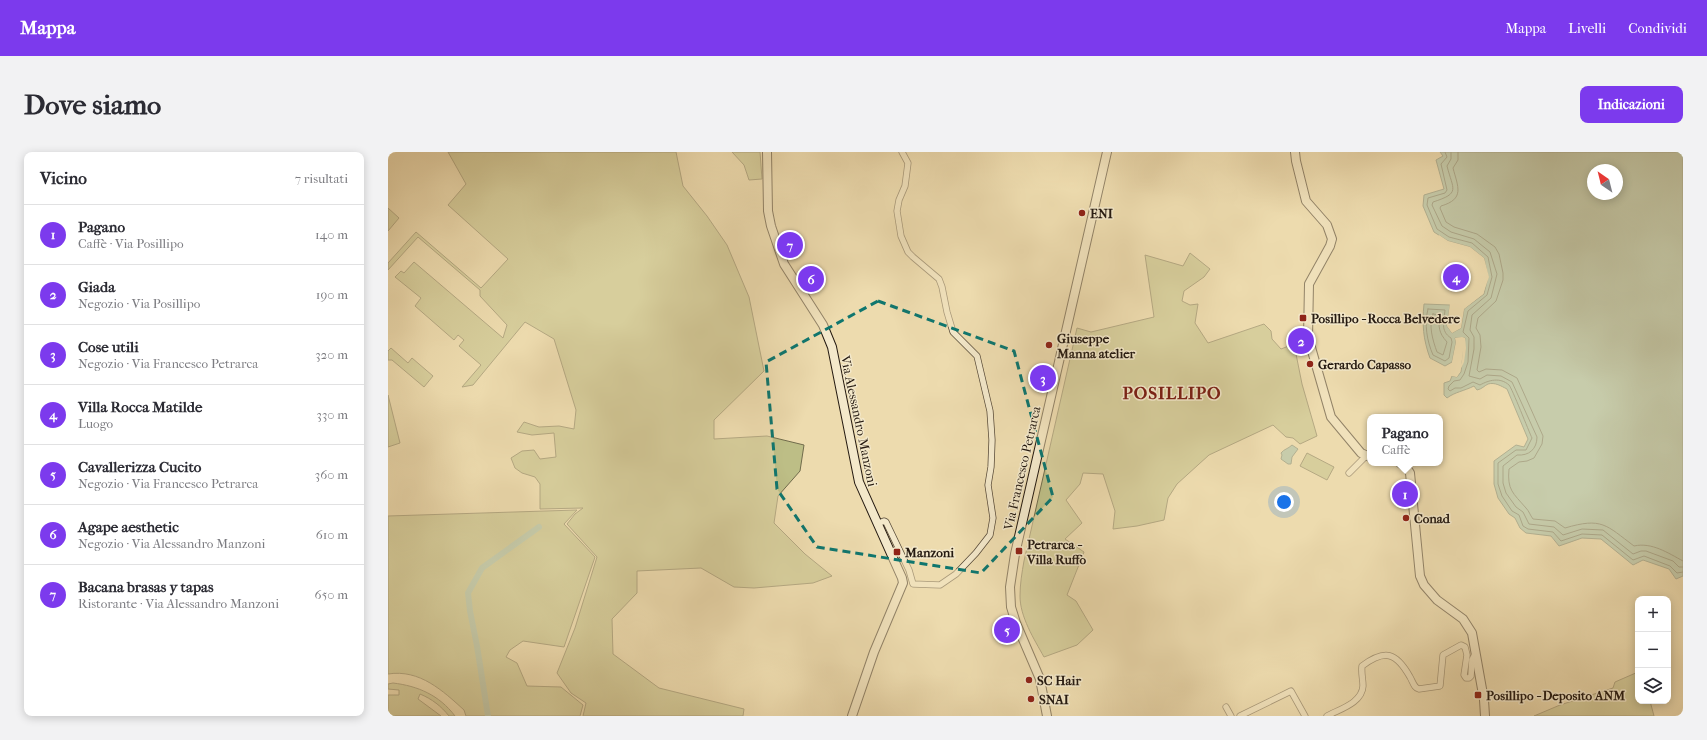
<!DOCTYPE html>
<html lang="it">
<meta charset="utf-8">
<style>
body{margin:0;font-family:"IM FELL French Canon",serif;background:#f2f2f3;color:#2b2b33}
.controls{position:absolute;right:12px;bottom:12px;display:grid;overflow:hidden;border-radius:8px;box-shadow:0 2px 10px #0003}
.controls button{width:36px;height:36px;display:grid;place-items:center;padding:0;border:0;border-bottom:1px solid #e1e1e2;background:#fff;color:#2b2b33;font:20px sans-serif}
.compass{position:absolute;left:1199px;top:12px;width:36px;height:36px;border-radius:50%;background:#fff;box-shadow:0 2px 10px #0003;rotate:325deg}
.you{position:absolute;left:896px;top:350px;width:14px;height:14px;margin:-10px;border:3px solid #fff;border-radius:50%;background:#1a73e8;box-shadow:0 0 0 6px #1a73e833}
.badge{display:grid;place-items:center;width:26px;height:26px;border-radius:50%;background:#7c3aed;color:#fff;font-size:13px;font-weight:700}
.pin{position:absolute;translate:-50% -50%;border:2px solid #fff;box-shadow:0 1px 4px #0006}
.popup{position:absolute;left:979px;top:262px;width:76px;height:52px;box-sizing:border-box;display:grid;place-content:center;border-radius:8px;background:#fff;filter:drop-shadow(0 1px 3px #0005);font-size:13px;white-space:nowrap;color:#7c7c81}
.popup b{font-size:15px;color:#2b2b33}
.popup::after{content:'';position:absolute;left:50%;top:100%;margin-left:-8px;border:8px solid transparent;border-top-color:#fff}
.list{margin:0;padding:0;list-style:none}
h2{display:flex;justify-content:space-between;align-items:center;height:52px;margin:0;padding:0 16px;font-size:17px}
h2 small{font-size:13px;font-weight:400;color:#7c7c81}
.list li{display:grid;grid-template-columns:26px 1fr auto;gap:12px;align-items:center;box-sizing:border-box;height:60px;padding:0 16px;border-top:1px solid #e1e1e2}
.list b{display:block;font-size:15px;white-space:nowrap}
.list p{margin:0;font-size:13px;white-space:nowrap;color:#7c7c81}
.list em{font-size:13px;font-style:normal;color:#7c7c81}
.icon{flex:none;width:22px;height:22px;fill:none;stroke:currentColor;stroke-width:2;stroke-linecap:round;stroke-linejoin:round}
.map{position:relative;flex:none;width:1295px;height:564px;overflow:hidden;border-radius:8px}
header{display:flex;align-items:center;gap:24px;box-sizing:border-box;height:56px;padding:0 20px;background:#7c3aed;color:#fff}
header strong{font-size:19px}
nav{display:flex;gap:22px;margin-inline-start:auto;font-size:14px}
.intro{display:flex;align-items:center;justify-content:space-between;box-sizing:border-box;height:96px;padding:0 24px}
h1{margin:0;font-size:28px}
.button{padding:10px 18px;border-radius:8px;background:#7c3aed;color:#fff;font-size:14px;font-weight:700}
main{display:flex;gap:24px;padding:0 24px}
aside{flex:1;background:#fff;border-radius:8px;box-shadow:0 2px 10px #0003}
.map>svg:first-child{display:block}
.green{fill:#bdbe86;stroke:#716c4c}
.water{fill:#9abba7;stroke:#6b7b6b;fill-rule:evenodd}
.pier{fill:#eddbae}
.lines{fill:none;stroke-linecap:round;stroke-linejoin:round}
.shore{stroke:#606a5c;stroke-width:1}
.canal{stroke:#9abba7;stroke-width:6}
.street-casing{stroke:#574a38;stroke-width:7}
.secondary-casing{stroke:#251a11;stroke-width:10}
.street{stroke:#f3e8ca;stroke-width:5.5}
.secondary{stroke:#f3e8ca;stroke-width:8}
.marked{fill:none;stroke:#0f766e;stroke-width:3;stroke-dasharray:8 5;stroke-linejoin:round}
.poi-dot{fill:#8f2418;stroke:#f3e8ca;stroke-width:1.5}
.labels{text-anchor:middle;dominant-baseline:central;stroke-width:3;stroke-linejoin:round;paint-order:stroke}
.poi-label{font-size:13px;font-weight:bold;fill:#251a11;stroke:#f3e8ca;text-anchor:start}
.street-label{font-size:13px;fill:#251a11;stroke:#f3e8ca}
.district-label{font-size:17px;font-weight:bold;letter-spacing:1px;fill:#7a1f14;stroke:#f3e8ca}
</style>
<header>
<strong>Mappa</strong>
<nav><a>Mappa</a><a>Livelli</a><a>Condividi</a></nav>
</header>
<div class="intro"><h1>Dove siamo</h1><a class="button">Indicazioni</a></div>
<main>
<aside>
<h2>Vicino<small>7 risultati</small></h2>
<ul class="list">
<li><span class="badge">1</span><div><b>Pagano</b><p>Caffè · Via Posillipo</p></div><em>140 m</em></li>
<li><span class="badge">2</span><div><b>Giada</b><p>Negozio · Via Posillipo</p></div><em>190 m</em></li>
<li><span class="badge">3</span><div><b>Cose utili</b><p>Negozio · Via Francesco Petrarca</p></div><em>320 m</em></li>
<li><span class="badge">4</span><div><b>Villa Rocca Matilde</b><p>Luogo</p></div><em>330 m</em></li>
<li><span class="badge">5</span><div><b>Cavallerizza Cucito</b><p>Negozio · Via Francesco Petrarca</p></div><em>360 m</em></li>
<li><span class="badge">6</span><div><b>Agape aesthetic</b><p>Negozio · Via Alessandro Manzoni</p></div><em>610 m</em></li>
<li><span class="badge">7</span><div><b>Bacana brasas y tapas</b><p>Ristorante · Via Alessandro Manzoni</p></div><em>650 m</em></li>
</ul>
</aside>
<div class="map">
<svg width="1295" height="564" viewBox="0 0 1295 564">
<rect width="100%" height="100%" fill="#eddbae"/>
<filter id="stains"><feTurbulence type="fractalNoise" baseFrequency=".005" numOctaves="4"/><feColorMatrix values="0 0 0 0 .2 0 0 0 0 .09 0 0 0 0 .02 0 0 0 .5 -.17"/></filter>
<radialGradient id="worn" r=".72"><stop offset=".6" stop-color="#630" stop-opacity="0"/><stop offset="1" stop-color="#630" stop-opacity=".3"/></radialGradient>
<g class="green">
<polygon points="60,0 288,0 295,34 319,64 339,93 361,145 376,219 326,268 326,287 379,284 416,293 412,319 390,344 386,371 417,402 444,424 425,431 366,436 346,435 313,416 249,419 249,441 224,467 225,502 271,536 356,557 355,564 195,564 198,551 183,541 169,521 187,476 209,405 179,372 187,362 195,356 152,357 152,332 147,325 134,321 127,316 123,306 134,299 146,298 152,307 168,305 166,281 144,283 129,280 136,270 151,275 171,274 186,277 188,258 166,187 137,170 85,233 74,235 93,213 71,194 76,188 70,183 66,188 27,154 33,146 7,125 13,119 16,121 26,110 115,186 119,173 92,144 92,138 30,85 0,118 0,111 28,80 93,136 120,107 60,53 78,32"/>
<polygon points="344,0 372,0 374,27 361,28 356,13"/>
<polygon points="0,56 11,66 0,79"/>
<path d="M802,101L822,117L816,125L796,139L794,149L802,153L810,152L807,171L820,191L876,172L883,179L884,187L893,197L906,192L914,232L929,284L912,292L905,286L898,285L885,273L821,303L789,332L780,346L776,368L749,374L725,377L727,359L715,322L695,321L692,332L678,348L694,371L677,387L696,400L679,443L688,449L705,478L689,493L656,505C646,487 632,465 632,444C632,432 634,420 636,409L689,176L703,180L766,165L757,103L795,114Z"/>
<polygon points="3,196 20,211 24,206 45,224 36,235 4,208 0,208 0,199"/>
<polygon points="0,243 12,291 0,295"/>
<polygon points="919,301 946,315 939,328 912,314"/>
<path d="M189,358L176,372L207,405L176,495L135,489L122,498L118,505L129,511L139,534L173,535L195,553L192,564H78L76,558C55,539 32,517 0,522V364Z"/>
<polygon points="1250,520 1250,549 1262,549 1266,564 1146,564 1172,553 1225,536 1227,530"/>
<path d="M5,531C30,534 51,543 67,564H61C53,554 44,547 32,542L30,547L53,564H0V543H11V538L0,537V532Z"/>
</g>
<g class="water">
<path d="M1052,0H1295V424L1288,427L1281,417L1255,408L1245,413L1213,387L1194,386L1171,394L1163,384L1138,381L1132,376L1127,366L1121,362L1110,346L1106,332V309L1128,293L1136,295L1140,287L1119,237C1113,234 1107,230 1100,232C1096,234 1094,237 1089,238L1086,234C1076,239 1067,240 1059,246L1056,243V231L1062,229L1064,224L1069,225L1073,220L1077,186H1067L1068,190L1064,210L1057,214L1042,206C1035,187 1034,172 1036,152L1062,153L1059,174L1064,181L1073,176L1076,157L1096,142L1100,125L1096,106L1082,95L1060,89L1046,80L1035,54L1036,43L1056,37L1048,8L1055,4ZM1205,18H1229V42H1205Z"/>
<path d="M904,293L910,297L904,305L903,312H900L893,307L894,303L893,301C896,297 900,297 904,293Z"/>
</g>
<g class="pier">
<polygon points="1051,83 1060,89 1082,95 1096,106 1101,125 1095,142 1076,157 1073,176 1064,181 1059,174 1062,151 1064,153 1061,174 1064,179 1071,175 1074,156 1094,140 1098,125 1094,107 1081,97 1059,91 1050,85"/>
<polygon points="1074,185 1077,186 1078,196 1076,210 1069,225 1064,224 1064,222 1068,223 1071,219 1074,209 1075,188 1070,187 1066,210 1064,212 1064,210 1068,190 1067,186"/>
</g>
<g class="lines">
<g class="shore">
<path d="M1057,0L1059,5L1053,12L1059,38L1057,41L1040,46L1039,53L1049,77L1061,85L1084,91L1100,105L1104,125L1099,143L1080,159L1075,180L1081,186L1080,210L1076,222L1072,228L1066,229L1061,234L1060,237L1062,239L1067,236H1073L1085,230L1092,233C1101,228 1112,225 1121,233C1124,236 1141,280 1144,286L1138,298H1128L1110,311V332L1114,344L1124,359L1131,363L1135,374L1140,377L1165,380L1173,389L1194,382L1214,383L1245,408L1256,404L1282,414L1289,421L1295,420"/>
<path d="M1063,0V7L1059,14C1065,38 1073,41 1045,50L1044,53L1054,74L1063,80L1086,87L1102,100L1109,122L1103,146L1084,163L1082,178L1086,185V197L1081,224L1092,227L1099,223L1113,224L1124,230L1149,285C1149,297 1141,304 1129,303L1115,314V331L1118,341L1128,355L1135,360L1141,372L1166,375L1175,383L1194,377L1215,378L1245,402L1253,399H1258L1285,409L1291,415H1295"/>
<path d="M1070,0V8L1065,16C1070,35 1077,47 1053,54L1052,56L1058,70L1066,75L1089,82L1107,95L1111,102L1115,121V128L1108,149L1090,166L1088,176L1092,183L1093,195L1089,218L1091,220L1098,217L1114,218L1129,226L1155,284L1154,292L1146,306L1139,309L1131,310L1121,317C1119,338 1125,341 1138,356C1141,359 1142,363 1145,367L1167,369L1177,376C1214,365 1218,373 1246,394C1264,390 1280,401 1295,409"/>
<path d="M1040,157L1057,158C1056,169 1052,179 1063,186L1064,190L1061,206L1057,209L1045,203C1039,189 1036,172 1040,157Z"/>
<path d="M1045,162L1051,163C1051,175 1050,180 1059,190L1055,203L1049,200C1045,189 1040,173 1045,162Z"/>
</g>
<polyline class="canal" points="100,564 89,494 82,459 80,441 94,416 151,375"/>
<g class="street-casing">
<g id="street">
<polyline points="961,321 978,304"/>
<polyline points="489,372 496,369 498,370 521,418 525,432 552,433 568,422 588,401 602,383 605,366 600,333 603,315 604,288 602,259 589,204 565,180 559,160 554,135 551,127 525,105 520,100 513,84 509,59 511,48 517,34 520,11 514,0"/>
<polyline points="838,555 843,564"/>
<polyline points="852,564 903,539 917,564"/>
<path d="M939,564C952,557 974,551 975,534C975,527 973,521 974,514C997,497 1008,500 1022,525C1025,530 1026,536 1031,537L1052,534L1055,503L1073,493L1077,495L1079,503L1076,523L1078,526H1081L1083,524L1084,508L1088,500"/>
</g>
</g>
<g class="secondary-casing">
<g id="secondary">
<polyline points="379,0 380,59 383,74 396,112 435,173 444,195 471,330 514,426 515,431 486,500 464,564"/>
<polyline points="907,0 908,9 918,49 939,73 944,87 942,94 921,132 920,185 943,265 973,301 982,305"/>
<polyline points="1012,311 1018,315 1022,321 1032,424 1036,433 1049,448 1075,467 1084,481 1096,548 1097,564"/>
<polyline points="659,564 652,527 628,471 623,455 622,435 627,402 719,0"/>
</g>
</g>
<use href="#street" class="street"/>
<use href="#secondary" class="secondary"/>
</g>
<path d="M0 0H1295V564H0ZM490,149L626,199L665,345L593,421L429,395L389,337L378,210Z" fill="#eddbae" fill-opacity=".55" fill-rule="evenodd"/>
<path class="marked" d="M490,149L626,199L665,345L593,421L429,395L389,337L378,210Z"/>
<g class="poi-dot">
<circle cx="694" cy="61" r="4"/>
<rect x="911" y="162" width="8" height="8" rx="2"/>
<circle cx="661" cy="193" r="4"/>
<circle cx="922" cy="212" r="4"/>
<circle cx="1018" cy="366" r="4"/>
<rect x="627" y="395" width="8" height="8" rx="2"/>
<rect x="505" y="396" width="8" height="8" rx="2"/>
<circle cx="641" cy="528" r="4"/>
<rect x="1086" y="539" width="8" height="8" rx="2"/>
<circle cx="643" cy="547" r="4"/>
</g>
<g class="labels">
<g class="poi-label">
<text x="702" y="61">ENI</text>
<text x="923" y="166">Posillipo - Rocca Belvedere</text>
<text x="669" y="186">Giuseppe<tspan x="669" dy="15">Manna atelier</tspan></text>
<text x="930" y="212">Gerardo Capasso</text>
<text x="1026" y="366">Conad</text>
<text x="639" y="392">Petrarca -<tspan x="639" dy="15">Villa Ruffo</tspan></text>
<text x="517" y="400">Manzoni</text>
<text x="649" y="528">SC Hair</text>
<text x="1098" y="543">Posillipo - Deposito ANM</text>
<text x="651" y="547">SNAI</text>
</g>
<g class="street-label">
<text transform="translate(471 269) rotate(78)">Via Alessandro Manzoni</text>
<text transform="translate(634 316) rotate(-77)">Via Francesco Petrarca</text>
</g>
<g class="district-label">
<text x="784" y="241">POSILLIPO</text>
</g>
</g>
<rect width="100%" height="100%" filter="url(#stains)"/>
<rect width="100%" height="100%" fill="url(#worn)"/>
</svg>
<div class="controls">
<button>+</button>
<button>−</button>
<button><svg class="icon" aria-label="layers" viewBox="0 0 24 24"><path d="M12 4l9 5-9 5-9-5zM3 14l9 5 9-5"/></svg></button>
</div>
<svg class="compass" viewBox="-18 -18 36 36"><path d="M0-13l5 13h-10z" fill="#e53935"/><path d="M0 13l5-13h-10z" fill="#7c7c81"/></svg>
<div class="you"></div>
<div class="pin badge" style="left:1017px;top:342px">1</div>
<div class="popup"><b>Pagano</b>Caffè</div>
<div class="pin badge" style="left:913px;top:189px">2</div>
<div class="pin badge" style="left:655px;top:226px">3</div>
<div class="pin badge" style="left:1068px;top:125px">4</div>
<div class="pin badge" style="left:619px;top:478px">5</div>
<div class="pin badge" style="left:423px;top:127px">6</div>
<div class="pin badge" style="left:402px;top:93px">7</div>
</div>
</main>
